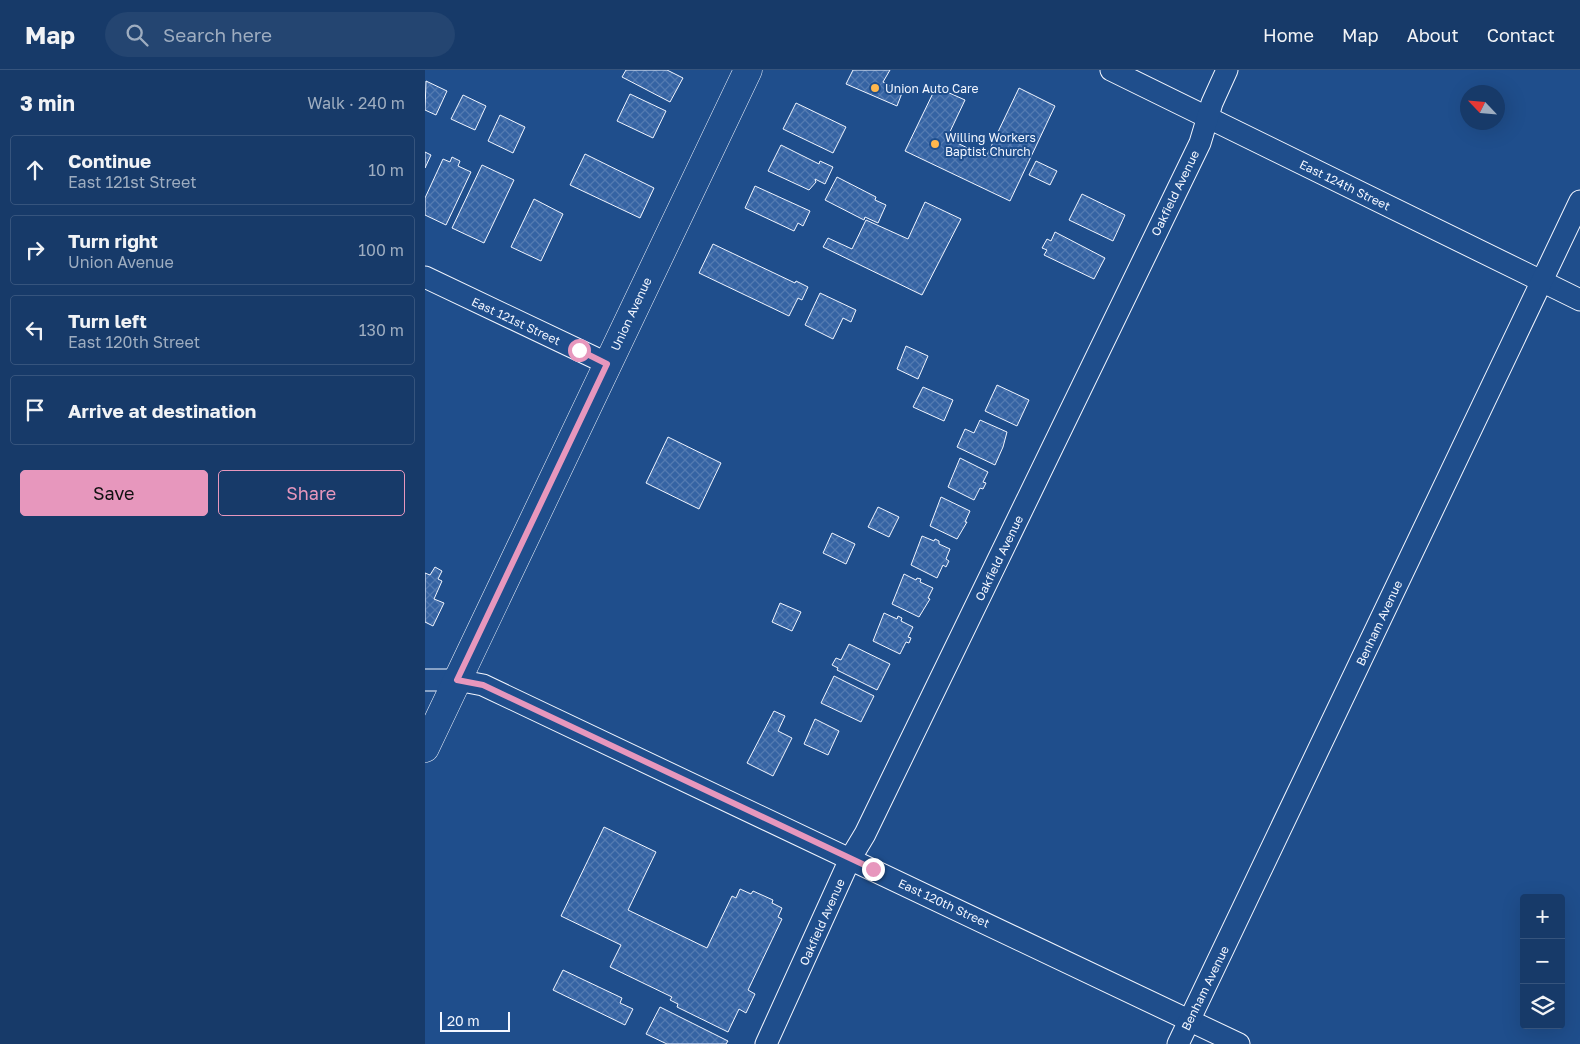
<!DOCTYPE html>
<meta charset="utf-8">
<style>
body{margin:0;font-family:"Golos Text",sans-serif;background:#244571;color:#f1f3f6}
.controls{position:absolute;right:15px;bottom:15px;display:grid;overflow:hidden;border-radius:5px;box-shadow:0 5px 20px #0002}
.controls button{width:45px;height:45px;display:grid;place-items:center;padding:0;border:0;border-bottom:1px solid #36547d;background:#173a69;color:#f1f3f6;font:25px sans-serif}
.compass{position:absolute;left:1035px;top:15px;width:45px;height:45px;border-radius:50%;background:#173a69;box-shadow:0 5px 20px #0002;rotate:296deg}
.scale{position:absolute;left:15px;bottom:12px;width:70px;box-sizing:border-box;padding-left:5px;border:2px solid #f2f6ff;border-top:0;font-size:14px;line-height:18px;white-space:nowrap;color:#f2f6ff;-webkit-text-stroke:4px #1f4e8c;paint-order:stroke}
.stop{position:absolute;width:15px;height:15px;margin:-11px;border:4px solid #e797bd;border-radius:50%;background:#fff}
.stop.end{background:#e797bd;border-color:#fff;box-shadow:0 1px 5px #0008}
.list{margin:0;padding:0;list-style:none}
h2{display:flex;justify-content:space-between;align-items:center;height:65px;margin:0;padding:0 20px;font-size:21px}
h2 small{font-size:16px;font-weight:400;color:#9eadc0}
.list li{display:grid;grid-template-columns:32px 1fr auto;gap:15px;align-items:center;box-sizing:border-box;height:70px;margin:0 10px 10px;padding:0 10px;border:1px solid #36547d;border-radius:5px}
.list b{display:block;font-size:19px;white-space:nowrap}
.list p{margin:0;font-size:16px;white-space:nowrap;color:#9eadc0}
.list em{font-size:16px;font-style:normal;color:#9eadc0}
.actions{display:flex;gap:10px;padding:15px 20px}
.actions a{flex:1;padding:11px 0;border:1px solid #e797bd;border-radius:5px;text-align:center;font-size:18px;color:#e797bd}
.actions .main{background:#e797bd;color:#111}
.icon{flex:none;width:28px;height:28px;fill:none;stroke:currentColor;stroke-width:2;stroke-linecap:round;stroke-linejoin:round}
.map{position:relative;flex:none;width:1155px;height:974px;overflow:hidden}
header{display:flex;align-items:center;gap:30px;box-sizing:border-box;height:70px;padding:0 25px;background:#173a69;border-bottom:1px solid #36547d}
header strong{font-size:24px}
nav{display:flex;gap:28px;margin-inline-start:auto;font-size:18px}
.search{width:350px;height:45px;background:#244571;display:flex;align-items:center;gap:12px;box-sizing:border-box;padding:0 18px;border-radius:28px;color:#9eadc0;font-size:19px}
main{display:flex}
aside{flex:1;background:#173a69}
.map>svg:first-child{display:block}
.building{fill:url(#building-cross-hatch);stroke:#f2f6ff}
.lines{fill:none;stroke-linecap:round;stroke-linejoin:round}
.street-casing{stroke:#f2f6ff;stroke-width:23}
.secondary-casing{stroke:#f2f6ff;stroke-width:29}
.street{stroke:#1f4e8c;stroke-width:21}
.secondary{stroke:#1f4e8c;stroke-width:28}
.route{stroke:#e797bd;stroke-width:6}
.poi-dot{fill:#ffb74d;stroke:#1f4e8c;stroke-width:2}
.labels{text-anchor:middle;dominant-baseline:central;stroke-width:4;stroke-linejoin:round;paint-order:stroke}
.poi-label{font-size:12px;fill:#f2f6ff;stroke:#1f4e8c;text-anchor:start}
.street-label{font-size:12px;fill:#f2f6ff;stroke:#1f4e8c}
</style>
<header>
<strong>Map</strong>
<div class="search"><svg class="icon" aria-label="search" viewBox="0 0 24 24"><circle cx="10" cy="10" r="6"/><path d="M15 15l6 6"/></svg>Search here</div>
<nav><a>Home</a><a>Map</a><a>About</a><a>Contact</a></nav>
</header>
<main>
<aside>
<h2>3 min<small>Walk · 240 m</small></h2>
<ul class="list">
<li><svg class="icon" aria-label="ahead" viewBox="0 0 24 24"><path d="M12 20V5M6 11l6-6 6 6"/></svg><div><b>Continue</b><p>East 121st Street</p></div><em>10 m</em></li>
<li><svg class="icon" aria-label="right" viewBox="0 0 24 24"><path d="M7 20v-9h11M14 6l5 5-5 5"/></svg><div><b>Turn right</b><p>Union Avenue</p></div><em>100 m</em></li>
<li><svg class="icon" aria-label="left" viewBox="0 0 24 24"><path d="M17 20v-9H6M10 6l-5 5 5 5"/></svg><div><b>Turn left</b><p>East 120th Street</p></div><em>130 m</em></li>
<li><svg class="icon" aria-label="arrive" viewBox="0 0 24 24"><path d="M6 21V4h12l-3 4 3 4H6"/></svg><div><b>Arrive at destination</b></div></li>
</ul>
<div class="actions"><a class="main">Save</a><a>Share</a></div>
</aside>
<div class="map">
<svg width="1155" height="974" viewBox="0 0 1155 974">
<defs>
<pattern id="building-cross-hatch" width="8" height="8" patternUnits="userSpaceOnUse" patternTransform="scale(1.25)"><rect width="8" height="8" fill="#3563a3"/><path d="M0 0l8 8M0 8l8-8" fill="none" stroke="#537ab1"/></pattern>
</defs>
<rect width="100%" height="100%" fill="#1f4e8c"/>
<g class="building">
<polygon points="201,0 242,0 258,8 245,32 197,7"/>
<polygon points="428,0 465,0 458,12 477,23 472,36 421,14"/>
<polygon points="1,11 22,21 11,45 0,40"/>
<polygon points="511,17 540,30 522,68 561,87 594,18 630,36 585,131 480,81"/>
<polygon points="205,24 241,41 228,68 192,51"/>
<polygon points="38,25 61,36 50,60 26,49"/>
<polygon points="371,33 421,57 408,83 358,59"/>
<polygon points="75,45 100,57 88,83 63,71"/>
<polygon points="356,75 394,94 395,91 408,97 400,114 390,109 391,112 384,120 343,101"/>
<polygon points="0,82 6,85 0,98"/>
<polygon points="160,84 229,118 215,148 145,115"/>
<polygon points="27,87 35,91 33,96 46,102 21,155 0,145 0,128 18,89 25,92"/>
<polygon points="611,91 632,101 625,115 604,105"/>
<polygon points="57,95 89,110 59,173 27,158"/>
<polygon points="412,107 451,127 450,130 461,135 453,153 440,147 439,150 400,130"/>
<polygon points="330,116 385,141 378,156 373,153 369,161 320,138"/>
<polygon points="657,124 700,145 688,171 644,150"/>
<polygon points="109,129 138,144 116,191 86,177"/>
<polygon points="500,132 536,149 497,225 398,177 403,168 427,179 441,150 483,169"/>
<polygon points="630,162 680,188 669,209 619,185 622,180 617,178 622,169 626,171"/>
<polygon points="288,174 370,213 371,211 383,217 377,230 373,228 364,246 274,203"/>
<polygon points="395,223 431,240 426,252 418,248 408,269 380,255"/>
<polygon points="481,276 503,286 493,309 472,299"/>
<polygon points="572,315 604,330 592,356 560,341"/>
<polygon points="498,317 528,330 519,351 488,337"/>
<polygon points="555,350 582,362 578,377 570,395 532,377 540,359 549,363"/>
<polygon points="243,367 296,393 274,439 221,413"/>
<polygon points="535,388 563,402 558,412 561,413 558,419 555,418 549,430 523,417"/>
<polygon points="516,427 545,441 540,452 542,452 532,469 505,456"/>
<polygon points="453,437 474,447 464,467 443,457"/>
<polygon points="407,463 430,474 421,494 398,483"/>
<polygon points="497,466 509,471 510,469 514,471 514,474 525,479 521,489 524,491 521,497 518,495 512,508 486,495"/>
<polygon points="10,497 17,501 13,509 17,511 9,529 19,533 8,556 0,552 0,503 5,505"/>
<polygon points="479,504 491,510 492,508 496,509 495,512 508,518 503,528 505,529 494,547 467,534"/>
<polygon points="355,533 376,542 367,561 347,552"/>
<polygon points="459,543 472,549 473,546 477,548 476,551 488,557 483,567 486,568 484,573 481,572 475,584 448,571"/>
<polygon points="424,574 465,594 452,620 412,600 413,598 407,595 411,588 416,590"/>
<polygon points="409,606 449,626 436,652 396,633"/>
<polygon points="349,641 360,646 353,661 367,668 348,706 322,693"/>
<polygon points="390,649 414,661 403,685 379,674"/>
<polygon points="179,757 231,782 203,840 282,878 307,826 311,828 315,819 326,824 328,821 348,830 347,833 357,838 353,847 357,849 323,920 330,924 321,943 314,939 303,962 252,937 253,934 245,930 247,927 185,897 196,875 136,846"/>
<polygon points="138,900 197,928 195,933 208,939 200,955 128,920"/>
<polygon points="235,937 303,971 301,974 242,974 221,964"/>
</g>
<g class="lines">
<g class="street-casing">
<g id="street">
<polyline points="686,0 1155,230"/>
<polyline points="0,207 183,294"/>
<polyline points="0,610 32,610 58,615 814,974"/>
<polyline points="341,974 425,789 440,764 775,73 787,33 802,0"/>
<polyline points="753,974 1155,131"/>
</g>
</g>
<g class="secondary-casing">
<polyline id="secondary" points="0,678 323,0"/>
</g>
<use href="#street" class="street"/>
<use href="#secondary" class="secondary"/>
</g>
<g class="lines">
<polyline class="route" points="154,280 182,294 32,610 58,615 448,799"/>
</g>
<g class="poi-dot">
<circle cx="450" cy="18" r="5"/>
<circle cx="510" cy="74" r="5"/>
</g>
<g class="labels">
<g class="poi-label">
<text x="460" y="18">Union Auto Care</text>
<text x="520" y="67">Willing Workers<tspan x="520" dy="14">Baptist Church</tspan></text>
</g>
<g class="street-label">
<text transform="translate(920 115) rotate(26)">East 124th Street</text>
<text transform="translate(750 123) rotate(-64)">Oakfield Avenue</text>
<text transform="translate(206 244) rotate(-65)">Union Avenue</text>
<text transform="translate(91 251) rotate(25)">East 121st Street</text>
<text transform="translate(574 488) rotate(-64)">Oakfield Avenue</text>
<text transform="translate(954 553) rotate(-65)">Benham Avenue</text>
<text transform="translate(519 833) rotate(25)">East 120th Street</text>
<text transform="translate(397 852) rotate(-66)">Oakfield Avenue</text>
<text transform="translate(780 918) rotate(-64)">Benham Avenue</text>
</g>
</g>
</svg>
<div class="controls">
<button>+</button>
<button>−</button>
<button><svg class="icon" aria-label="layers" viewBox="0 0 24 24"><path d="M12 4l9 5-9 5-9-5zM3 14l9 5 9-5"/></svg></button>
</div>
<svg class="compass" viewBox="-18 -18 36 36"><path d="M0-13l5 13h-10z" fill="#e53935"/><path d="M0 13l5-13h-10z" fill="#9eadc0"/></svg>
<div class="scale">20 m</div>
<div class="stop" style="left:154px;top:280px"></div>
<div class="stop end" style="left:448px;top:799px"></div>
</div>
</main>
